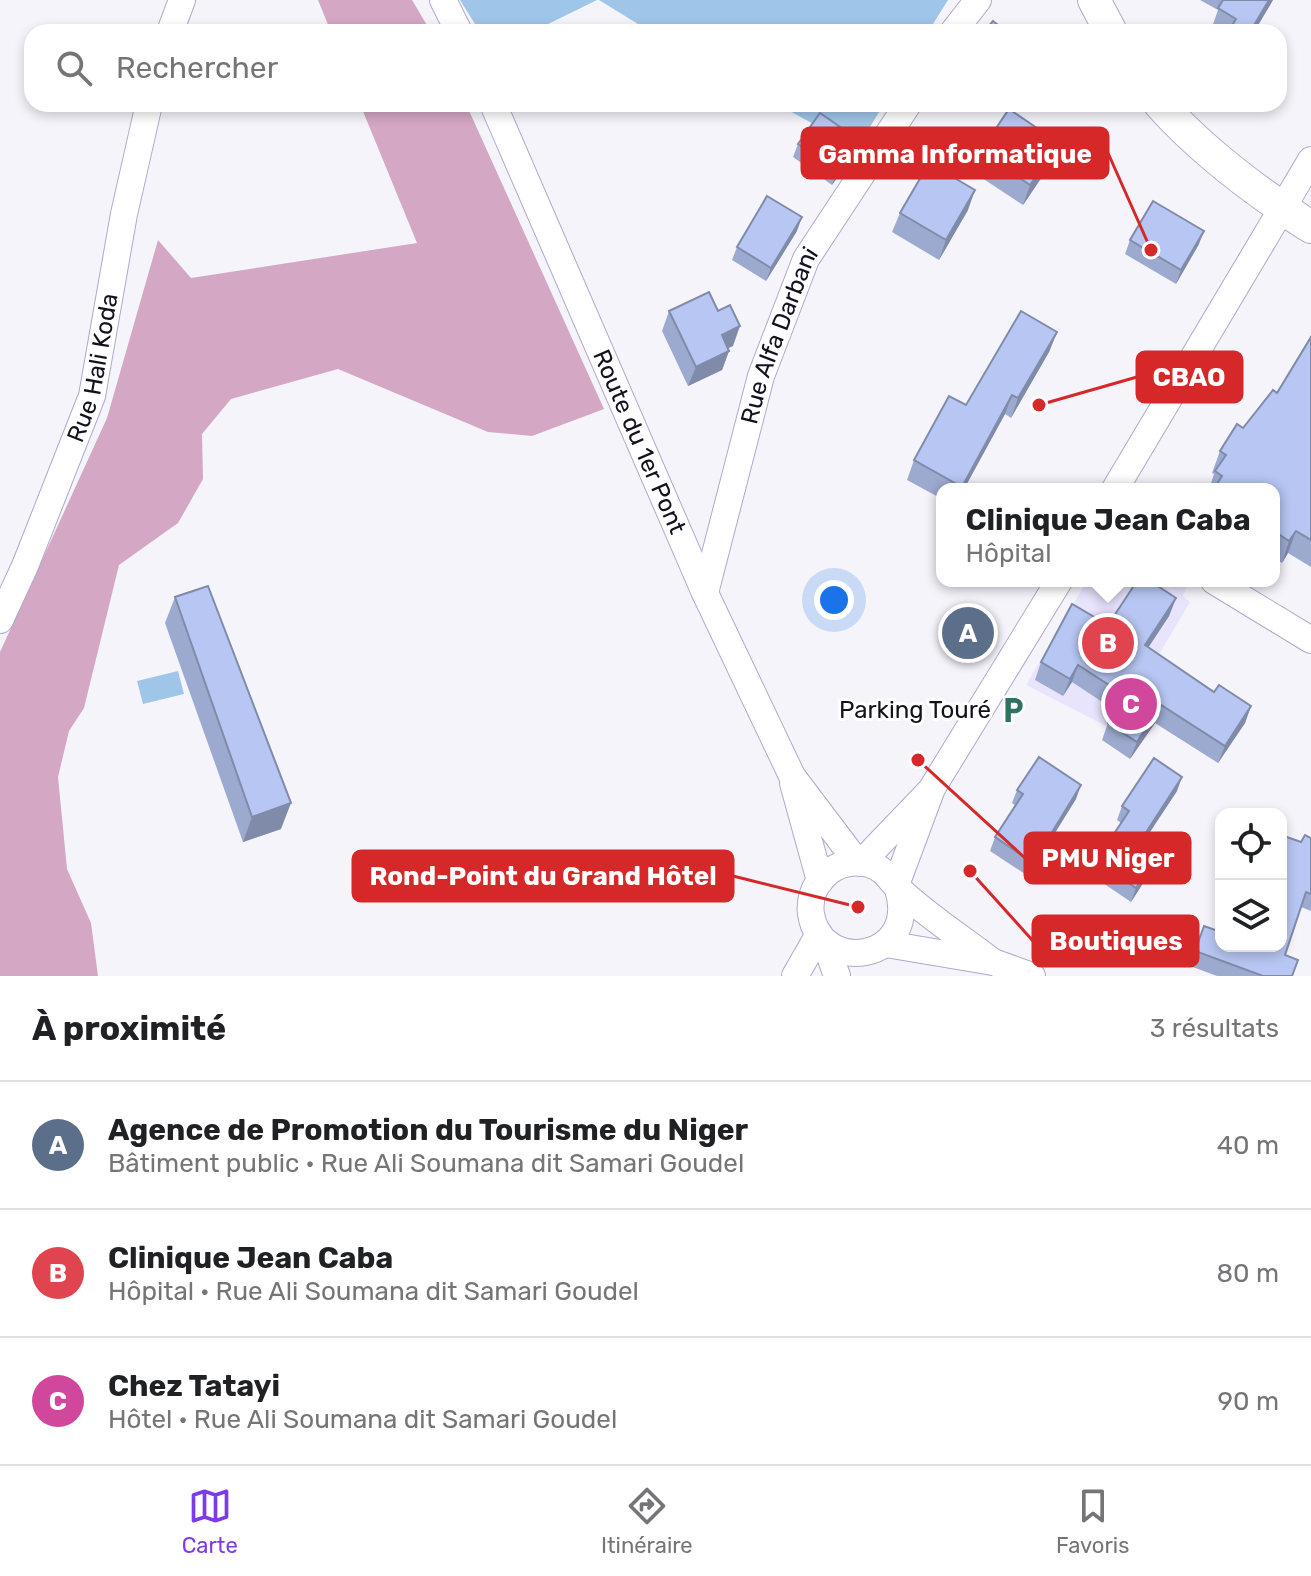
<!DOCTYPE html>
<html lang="fr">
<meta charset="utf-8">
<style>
body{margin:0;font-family:Rubik,sans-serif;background:#f6f6f6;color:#202124}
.controls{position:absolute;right:24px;bottom:24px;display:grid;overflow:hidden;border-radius:16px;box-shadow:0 4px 12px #0003}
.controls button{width:72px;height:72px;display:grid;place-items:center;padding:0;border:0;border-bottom:2px solid #e0e0e0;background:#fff;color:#202124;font:40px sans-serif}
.you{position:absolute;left:834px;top:600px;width:28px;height:28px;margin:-20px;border:6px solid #fff;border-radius:50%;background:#1a73e8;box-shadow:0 0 0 12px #1a73e833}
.badge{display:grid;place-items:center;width:52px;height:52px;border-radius:50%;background:#7c3aed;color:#fff;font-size:26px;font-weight:700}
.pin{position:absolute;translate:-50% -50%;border:4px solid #fff;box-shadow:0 2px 8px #0006}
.popup{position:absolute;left:936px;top:483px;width:344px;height:104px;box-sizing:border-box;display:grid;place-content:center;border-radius:16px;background:#fff;filter:drop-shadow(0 2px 6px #0005);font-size:26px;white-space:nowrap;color:#757577}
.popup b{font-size:30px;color:#202124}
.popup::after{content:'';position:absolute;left:50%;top:100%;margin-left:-16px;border:16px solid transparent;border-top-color:#fff}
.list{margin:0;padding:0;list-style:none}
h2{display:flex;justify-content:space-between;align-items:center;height:104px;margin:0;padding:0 32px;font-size:34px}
h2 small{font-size:26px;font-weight:400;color:#757577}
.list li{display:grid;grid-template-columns:52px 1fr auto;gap:24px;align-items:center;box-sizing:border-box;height:128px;padding:0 32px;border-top:2px solid #e0e0e0}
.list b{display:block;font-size:30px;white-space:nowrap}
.list p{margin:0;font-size:26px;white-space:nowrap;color:#757577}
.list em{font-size:26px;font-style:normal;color:#757577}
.icon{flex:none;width:44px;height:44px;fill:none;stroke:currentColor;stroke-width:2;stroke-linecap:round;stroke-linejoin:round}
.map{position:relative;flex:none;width:1311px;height:976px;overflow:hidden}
.search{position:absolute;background:#fff;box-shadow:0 4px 12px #0003;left:24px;right:24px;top:24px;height:88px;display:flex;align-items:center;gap:20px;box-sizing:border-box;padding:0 28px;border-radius:24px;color:#757577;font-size:30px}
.sheet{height:488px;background:#fff}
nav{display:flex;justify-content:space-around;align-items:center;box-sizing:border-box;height:112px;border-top:2px solid #e0e0e0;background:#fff;font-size:22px;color:#757577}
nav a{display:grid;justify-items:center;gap:4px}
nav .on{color:#7c3aed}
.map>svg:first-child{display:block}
.built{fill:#e8e4fe}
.forest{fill:#d4a7c4}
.water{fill:#9fc5e8}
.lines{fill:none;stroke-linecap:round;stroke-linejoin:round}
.minor-casing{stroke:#afa9cb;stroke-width:28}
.major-casing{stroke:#afa9cb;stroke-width:34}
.minor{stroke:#fff;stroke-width:26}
.major{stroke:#fff;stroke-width:32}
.wall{fill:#9daad0}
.shaded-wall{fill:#808ba9}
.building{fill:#b7c6f2;stroke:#808ba9;stroke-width:2}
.labels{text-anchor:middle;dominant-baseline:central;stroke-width:6;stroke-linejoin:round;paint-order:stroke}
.street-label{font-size:24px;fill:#13111d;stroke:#fff}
.poi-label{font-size:24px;fill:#13111d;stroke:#fff;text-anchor:end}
.leader{fill:none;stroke:#d62828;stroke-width:3}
.callout-dot{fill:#d62828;stroke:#fff;stroke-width:3}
.callout{fill:#d62828;stroke:#d62828;stroke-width:3}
.callout-label{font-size:26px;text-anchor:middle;font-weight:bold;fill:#fff}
</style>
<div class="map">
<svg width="1311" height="976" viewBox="0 0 1311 976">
<rect width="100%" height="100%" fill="#f5f4fb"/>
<polygon class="built" points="1087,581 1188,583 1183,596 1190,602 1114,730 1026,685"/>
<g class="forest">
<polygon points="318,0 412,0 431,32 331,32"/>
<polygon points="360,104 466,104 604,409 532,436 488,432 338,369 231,399 202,434 203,479 178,523 119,565 84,708 69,731 58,777 67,869 91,923 98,976 0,976 0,652 107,418 158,240 191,278 417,243"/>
</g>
<g class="water">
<polygon points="460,0 597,0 544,26 542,32 480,32"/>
<polygon points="599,0 948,0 928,32 651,32"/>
<polygon points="777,104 884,104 857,148"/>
<polygon points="178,671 184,694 143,704 137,681"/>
</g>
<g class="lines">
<g class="minor-casing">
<g id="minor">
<polyline points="443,0 459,32"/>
<polyline points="170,32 182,0"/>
<polyline points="953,32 978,0"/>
<path id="s1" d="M493,104L705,593L792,776L857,862"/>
<polyline points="1115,489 1311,160"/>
<polyline points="1214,581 1311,640"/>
<path id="s2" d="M705,593L761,376L806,259L908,104"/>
<path id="s3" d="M0,620L25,566L92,396L124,214L149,104"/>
<polyline points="793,783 820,881"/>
<polyline points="861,863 931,790 1059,581"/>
<polyline points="896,885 931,791"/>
<path d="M898,889C920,961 821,976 811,914C809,900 814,886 824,876C836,864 853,860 869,864C886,869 890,881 901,891C929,917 962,938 993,962"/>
<polyline points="825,942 837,976"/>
<polyline points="886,944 993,962 1032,976"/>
<polyline points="795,976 819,934"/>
</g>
</g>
<g class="major-casing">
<g id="major">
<polyline points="1094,0 1111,32"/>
<path d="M1160,104C1202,151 1258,193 1311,227"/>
</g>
</g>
<use href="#minor" class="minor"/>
<use href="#major" class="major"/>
</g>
<g class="wall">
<polygon points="1200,0 1273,0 1254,32 1221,32 1212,27 1218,10"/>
<polygon points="859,140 854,154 832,185 793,157 798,144"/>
<polygon points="1059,143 1052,162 1023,205 973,172 980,152"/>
<polygon points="968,210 939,260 892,232 900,213"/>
<polygon points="797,231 766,281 732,260 737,247"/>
<polygon points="1130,240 1199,244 1176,284 1125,254"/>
<polygon points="669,311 733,346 728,348 729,351 722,370 688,386 662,331"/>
<polygon points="1057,332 1049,352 1011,418 1005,414 964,489 942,489 942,499 907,480 914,460 966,405"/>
<polygon points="1311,337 1311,567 1288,553 1282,563 1274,558 1274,489 1209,489 1214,474 1212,473 1220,451 1277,393"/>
<polygon points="175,597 281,829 243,842 165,623"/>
<polygon points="1176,598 1169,616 1148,648 1214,692 1251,706 1245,723 1218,763 1155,723 1130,759 1102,740 1108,723 1116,711 1072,682 1063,696 1035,680 1041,662 1108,625"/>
<polygon points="1017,790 1076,799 1028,876 990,851 995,837 1016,806 1012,803"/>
<polygon points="1177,791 1136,852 1147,877 1131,902 1091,875 1096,861 1121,823 1117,820 1122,806"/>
<polygon points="1311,838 1311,911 1301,907 1285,955 1292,976 1217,976 1190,966 1204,926 1221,946 1301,842"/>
</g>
<g class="shaded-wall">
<polygon points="1269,0 1273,0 1254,32 1250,32"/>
<polygon points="859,140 854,154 832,185 837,171"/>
<polygon points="1059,143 1052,162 1023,205 1030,185"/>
<polygon points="975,190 968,210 939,260 946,240"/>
<polygon points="802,217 797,231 766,281 771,268"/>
<polygon points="1204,231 1199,244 1176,284 1181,270"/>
<polygon points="740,326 733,346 714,354 722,335"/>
<polygon points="1057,332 1049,352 1011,418 1018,398"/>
<polygon points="729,351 722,370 688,386 696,367"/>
<polygon points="1012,395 1005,414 964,489 961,489"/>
<polygon points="1296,531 1288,553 1282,563 1289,541"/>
<polygon points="1176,598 1169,616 1138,663 1145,645"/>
<polygon points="1078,665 1072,682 1063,696 1070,679"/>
<polygon points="1161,705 1155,723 1130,759 1137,742"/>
<polygon points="1251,706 1245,723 1218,763 1225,746"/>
<polygon points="1182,777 1177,791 1129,864 1134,851"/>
<polygon points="1081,785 1076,799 1028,876 1033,863"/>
<polygon points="291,803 281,829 243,842 252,817"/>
<polygon points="1152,863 1147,877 1131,902 1136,888"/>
</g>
<g class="building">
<polygon points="1223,0 1269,0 1250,32 1228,32 1236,19 1218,8"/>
<polygon points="993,21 1007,32 984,32"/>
<polygon points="1009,109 1059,143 1030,185 980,152"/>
<polygon points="820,113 859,140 837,171 798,144"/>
<polygon points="929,163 975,190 946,240 900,213"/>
<polygon points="767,196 802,217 771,268 737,247"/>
<polygon points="1153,201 1204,231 1181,270 1130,240"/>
<polygon points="709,292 718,311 730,305 740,326 722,335 729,351 696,367 669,311"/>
<polygon points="1021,311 1057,332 1018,398 1012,395 962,487 914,460 949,396 966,405"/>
<polygon points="1311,337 1311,540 1296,531 1289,541 1274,531 1274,489 1214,489 1222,476 1215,471 1226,455 1220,451 1237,424 1243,428 1273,390 1277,393"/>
<polygon points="1137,581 1150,581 1176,598 1145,645 1214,692 1219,685 1251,706 1225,746 1161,705 1137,742 1108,723 1126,696 1078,665 1070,679 1041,662 1072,604 1108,625"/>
<polygon points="208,586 291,803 252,817 175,597"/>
<polygon points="1039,757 1081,785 1033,863 995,837 1023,794 1017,790"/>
<polygon points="1154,758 1182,777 1134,851 1152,863 1136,888 1096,861 1129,811 1122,806"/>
<polygon points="1281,835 1301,842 1305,835 1311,838 1311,894 1306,892 1285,955 1298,960 1292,976 1263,976 1195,951 1204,926 1221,932 1221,946 1281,946"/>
</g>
<defs>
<g id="parking-bare" transform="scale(2.16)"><path d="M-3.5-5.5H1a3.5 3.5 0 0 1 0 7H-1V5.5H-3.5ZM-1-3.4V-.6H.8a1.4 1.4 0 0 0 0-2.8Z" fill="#2f7163" stroke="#fff" stroke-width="2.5" paint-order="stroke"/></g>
</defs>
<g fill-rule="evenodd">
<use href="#parking-bare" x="1013" y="710"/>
</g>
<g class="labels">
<g class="street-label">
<text stroke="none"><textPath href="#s2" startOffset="268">Rue Alfa Darbani</textPath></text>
<text stroke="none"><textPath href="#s3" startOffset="270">Rue Hali Koda</textPath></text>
<text stroke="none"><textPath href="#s1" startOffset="368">Route du 1er Pont</textPath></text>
</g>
<g class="poi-label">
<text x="991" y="710">Parking Touré</text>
</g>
</g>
<path class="leader" d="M1151 250L1108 153M1039 405L1137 377M918 760L1025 858M858 907L733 876M970 871L1033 941"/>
<g class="callout-dot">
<circle cx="1151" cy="250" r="8"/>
<circle cx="1039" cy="405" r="8"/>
<circle cx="918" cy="760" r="8"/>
<circle cx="858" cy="907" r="8"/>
<circle cx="970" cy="871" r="8"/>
</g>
<g class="callout">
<rect x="802" y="128" width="306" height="50" rx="8"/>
<rect x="1137" y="352" width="105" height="50" rx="8"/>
<rect x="1025" y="833" width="165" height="50" rx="8"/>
<rect x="353" y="851" width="380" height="50" rx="8"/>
<rect x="1033" y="916" width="165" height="50" rx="8"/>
</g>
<g class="callout-label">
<text x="955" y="163">Gamma Informatique</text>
<text x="1189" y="386">CBAO</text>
<text x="1108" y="867">PMU Niger</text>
<text x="543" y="885">Rond-Point du Grand Hôtel</text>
<text x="1116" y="950">Boutiques</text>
</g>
</svg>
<div class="controls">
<button><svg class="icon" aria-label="locate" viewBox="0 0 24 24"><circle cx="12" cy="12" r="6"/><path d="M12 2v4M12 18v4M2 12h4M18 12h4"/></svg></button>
<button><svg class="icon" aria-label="layers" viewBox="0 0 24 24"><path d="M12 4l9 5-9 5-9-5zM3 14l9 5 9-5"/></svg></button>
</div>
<div class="you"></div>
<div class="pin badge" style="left:968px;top:633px;background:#5c6f8a">A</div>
<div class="pin badge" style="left:1108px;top:643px;background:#e0444e">B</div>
<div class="popup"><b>Clinique Jean Caba</b>Hôpital</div>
<div class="pin badge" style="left:1131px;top:704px;background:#d1479c">C</div>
<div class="search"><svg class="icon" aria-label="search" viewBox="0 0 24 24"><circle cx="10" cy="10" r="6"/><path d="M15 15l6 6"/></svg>Rechercher</div>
</div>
<section class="sheet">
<h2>À proximité<small>3 résultats</small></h2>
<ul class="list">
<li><span class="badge" style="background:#5c6f8a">A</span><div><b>Agence de Promotion du Tourisme du Niger</b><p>Bâtiment public · Rue Ali Soumana dit Samari Goudel</p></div><em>40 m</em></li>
<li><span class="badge" style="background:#e0444e">B</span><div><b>Clinique Jean Caba</b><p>Hôpital · Rue Ali Soumana dit Samari Goudel</p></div><em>80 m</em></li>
<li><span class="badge" style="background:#d1479c">C</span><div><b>Chez Tatayi</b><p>Hôtel · Rue Ali Soumana dit Samari Goudel</p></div><em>90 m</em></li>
</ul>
</section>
<nav>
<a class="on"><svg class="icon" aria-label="map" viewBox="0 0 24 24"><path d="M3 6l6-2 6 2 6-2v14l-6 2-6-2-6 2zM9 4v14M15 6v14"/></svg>Carte</a>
<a><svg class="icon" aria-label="directions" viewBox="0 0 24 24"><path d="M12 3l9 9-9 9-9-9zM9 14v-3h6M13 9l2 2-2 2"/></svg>Itinéraire</a>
<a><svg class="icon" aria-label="saved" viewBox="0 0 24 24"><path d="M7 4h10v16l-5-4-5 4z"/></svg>Favoris</a>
</nav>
